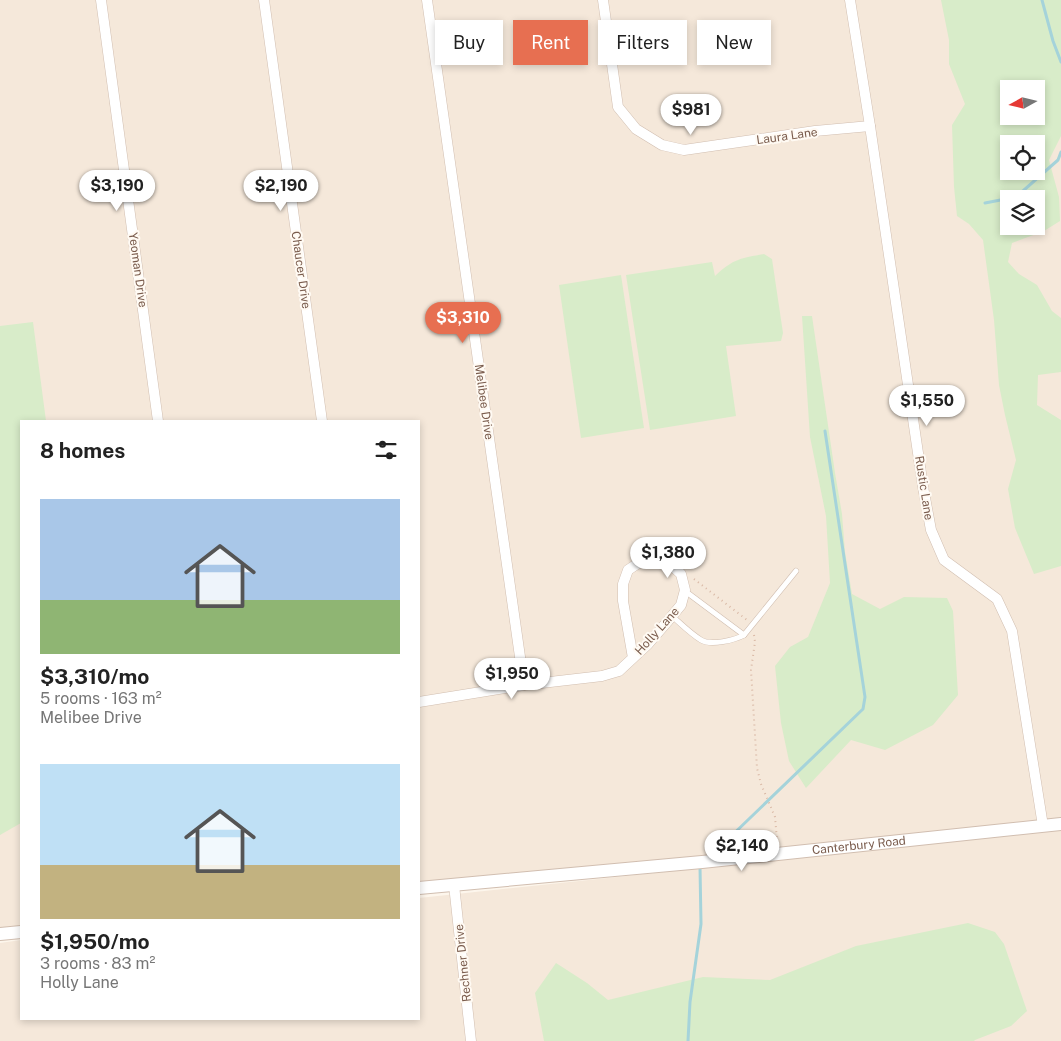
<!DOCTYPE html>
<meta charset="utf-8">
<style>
:root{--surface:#fff;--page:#f6f6f6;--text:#222;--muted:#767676;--accent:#e76f51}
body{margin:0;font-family:"Public Sans",sans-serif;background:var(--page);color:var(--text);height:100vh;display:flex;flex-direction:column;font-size:19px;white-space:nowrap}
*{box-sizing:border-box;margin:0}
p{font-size:16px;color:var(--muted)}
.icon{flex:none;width:28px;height:28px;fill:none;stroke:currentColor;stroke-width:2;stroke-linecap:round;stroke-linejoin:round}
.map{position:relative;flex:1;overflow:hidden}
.sheet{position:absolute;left:20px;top:420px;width:400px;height:600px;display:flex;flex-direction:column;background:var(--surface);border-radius:0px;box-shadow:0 2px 8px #0003}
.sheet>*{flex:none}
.hud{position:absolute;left:435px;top:20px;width:475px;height:45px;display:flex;gap:10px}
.needle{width:32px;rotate:262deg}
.tools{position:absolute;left:1000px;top:80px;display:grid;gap:10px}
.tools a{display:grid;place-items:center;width:45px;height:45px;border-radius:0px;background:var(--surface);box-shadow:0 2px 8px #0003;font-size:25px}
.price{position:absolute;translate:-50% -42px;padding:0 11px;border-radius:18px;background:#fff;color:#222;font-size:16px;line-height:32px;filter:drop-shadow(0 1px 2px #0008)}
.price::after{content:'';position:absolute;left:50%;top:30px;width:15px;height:11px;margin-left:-8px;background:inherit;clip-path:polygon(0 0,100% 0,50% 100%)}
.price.active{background:var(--accent);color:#fff}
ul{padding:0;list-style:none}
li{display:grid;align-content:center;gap:10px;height:265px;padding:0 20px}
li span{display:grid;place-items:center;height:155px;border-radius:0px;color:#555}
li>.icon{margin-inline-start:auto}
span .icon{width:90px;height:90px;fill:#fffc;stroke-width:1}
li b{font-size:21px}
h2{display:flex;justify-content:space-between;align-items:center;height:60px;padding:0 20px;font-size:21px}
.chip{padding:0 18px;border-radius:0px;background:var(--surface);box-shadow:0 2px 8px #0003;font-size:18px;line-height:45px}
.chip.active{background:var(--accent);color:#fff}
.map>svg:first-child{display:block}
.residential{fill:#f5e8da;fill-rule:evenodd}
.green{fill:#d8ecc9;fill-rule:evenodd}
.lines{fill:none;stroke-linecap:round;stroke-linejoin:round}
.stream{stroke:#a5d3da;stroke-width:3}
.service-casing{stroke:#d1beb0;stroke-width:6}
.minor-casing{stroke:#d1beb0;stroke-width:11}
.tertiary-casing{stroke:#d1beb0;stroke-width:14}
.path{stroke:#d9b8a5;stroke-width:2;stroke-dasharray:1 4;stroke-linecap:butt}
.service{stroke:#fff;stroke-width:5}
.minor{stroke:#fff;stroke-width:10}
.tertiary{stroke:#fff;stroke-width:12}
.labels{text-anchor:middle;stroke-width:4;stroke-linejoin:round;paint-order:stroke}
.street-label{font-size:12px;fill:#7a5c4d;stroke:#fffaf3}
</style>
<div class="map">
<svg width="1061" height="1041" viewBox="0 0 1061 1041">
<rect width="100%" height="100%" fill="#fdf6ec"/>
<g class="residential">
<path d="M 0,0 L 1061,0 L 1061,818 L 419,886 L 419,421 L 21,421 L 21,928 L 0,931 ZM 1009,89 L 1036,89 L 1036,116 L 1009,116 ZM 1009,144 L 1036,144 L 1036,171 L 1009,171 ZM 1009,199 L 1036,199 L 1036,226 L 1009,226 Z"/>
<path d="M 1061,830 L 1061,1041 L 0,1041 L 0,943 L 21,940 L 21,1019 L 419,1019 L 419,898 Z"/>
</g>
<g class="green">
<path d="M 941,0 L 1061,0 L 1061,136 L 1049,160 L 1059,197 L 1060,221 L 1044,231 L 1012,243 L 1008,262 L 1019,274 L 1037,285 L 1052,311 L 1061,318 L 1061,372 L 1038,375 L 1037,405 L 1061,420 L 1061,566 L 1034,574 L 1015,528 L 1008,489 L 1016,460 L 1005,415 L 999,385 L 994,320 L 983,240 L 969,224 L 957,216 L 954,187 L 952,125 L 965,104 L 949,64 L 949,40 ZM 1009,89 L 1036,89 L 1036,116 L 1009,116 ZM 1009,144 L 1036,144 L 1036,171 L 1009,171 ZM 1009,199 L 1036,199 L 1036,226 L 1009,226 Z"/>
<path d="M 764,254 L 772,259 L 783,333 L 781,341 L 726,346 L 736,416 L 650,430 L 626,275 L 712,262 L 715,276 C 733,259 741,258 764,254 Z"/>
<path d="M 621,275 L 644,428 L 581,438 L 559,285 Z"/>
<path d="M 802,316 L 812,316 L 835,473 L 842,514 L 845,552 L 852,594 L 880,609 L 904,597 L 947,598 L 953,611 L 958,695 L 933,725 L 885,750 L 851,740 L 806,788 L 789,761 L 781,723 L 775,666 L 790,647 L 808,637 L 830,583 L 826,516 L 810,437 Z"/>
<path d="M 33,322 L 46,421 L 21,421 L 21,823 L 0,835 L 0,326 Z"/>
<path d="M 968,923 L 995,932 L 1004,944 L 1027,1011 L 1011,1026 L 975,1040 L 974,1041 L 544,1041 L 535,993 L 556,963 L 587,983 L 608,1000 L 703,977 L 770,980 L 856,946 Z"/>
</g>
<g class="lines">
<g class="stream">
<path d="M 1042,0 L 1053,41 L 1061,62"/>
<path d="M 985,203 L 1016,197 L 1058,160 L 1061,152"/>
<path d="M 723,844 L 863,709 L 865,697 L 825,431"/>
<path d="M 688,1041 L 690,1002 L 701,924 L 700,867"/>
</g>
<g class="service-casing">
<g id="service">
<path d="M 685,591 L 744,635"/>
<path d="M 672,616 C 681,624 691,634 701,640 C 711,646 735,640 744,635 L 796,571"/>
</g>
</g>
<g class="minor-casing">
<g id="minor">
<path d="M 101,0 L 158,421"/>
<path d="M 264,0 L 322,421"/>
<path d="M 427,0 L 524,685"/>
<path d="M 603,0 L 618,107 L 636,129 L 662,145 L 684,150 L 815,131 L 870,126"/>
<path d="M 850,0 L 870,126 L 923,487 L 931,530 L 944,560 L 997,599 L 1012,631 L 1043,826"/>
<path d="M 419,702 L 524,685 L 602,676 L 619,671 L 648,644 L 667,622 L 681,605 L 685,590 L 681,574 L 669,563 L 640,562 L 628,570 L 623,584 L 623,601 L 633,658"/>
<path d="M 454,885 L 471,1041"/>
</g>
</g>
<g class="tertiary-casing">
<g id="tertiary">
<path id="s1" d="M 419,888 L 702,862 L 1061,824"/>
<path d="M 0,934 L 21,932"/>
</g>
</g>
<g class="path">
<path d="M 694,579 L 747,620"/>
<path d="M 754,635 L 755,642 L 751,670 L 757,768 L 761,784 L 775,817 L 777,840"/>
</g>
<use href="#service" class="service"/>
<use href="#minor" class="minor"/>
<use href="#tertiary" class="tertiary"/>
</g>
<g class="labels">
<g class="street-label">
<text transform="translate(787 136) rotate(-8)" y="4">Laura Lane</text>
<text transform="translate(138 270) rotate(82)" y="4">Yeoman Drive</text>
<text transform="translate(301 270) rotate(82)" y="4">Chaucer Drive</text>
<text transform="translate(484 402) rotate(82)" y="4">Melibee Drive</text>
<text transform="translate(924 488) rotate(81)" y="4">Rustic Lane</text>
<text transform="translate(657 631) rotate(-48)" y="4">Holly Lane</text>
<text dy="4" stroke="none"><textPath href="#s1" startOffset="442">Canterbury Road</textPath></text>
<text transform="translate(463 963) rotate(-96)" y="4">Rechner Drive</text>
</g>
</g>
</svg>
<div class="tools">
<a><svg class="needle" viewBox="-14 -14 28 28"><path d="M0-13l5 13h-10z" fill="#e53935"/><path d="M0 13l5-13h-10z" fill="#767676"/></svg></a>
<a><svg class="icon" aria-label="locate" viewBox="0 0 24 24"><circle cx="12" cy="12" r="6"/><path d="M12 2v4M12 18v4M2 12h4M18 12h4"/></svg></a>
<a><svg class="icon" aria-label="layers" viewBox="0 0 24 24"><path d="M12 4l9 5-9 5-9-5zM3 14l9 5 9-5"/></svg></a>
</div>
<b class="price" style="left:691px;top:136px">$981</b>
<b class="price" style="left:117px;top:212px">$3,190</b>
<b class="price" style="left:281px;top:212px">$2,190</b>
<b class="price active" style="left:463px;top:344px">$3,310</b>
<b class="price" style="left:927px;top:427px">$1,550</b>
<b class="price" style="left:668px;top:579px">$1,380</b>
<b class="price" style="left:512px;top:700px">$1,950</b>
<b class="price" style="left:742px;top:872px">$2,140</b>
<div class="hud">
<a class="chip">Buy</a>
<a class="chip active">Rent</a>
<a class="chip">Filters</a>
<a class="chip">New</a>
</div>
<section class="sheet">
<h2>8 homes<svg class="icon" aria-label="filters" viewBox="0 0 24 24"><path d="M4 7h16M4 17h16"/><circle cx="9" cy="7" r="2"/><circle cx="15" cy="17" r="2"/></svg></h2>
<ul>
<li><span style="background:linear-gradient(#a9c7e8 65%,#8fb573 0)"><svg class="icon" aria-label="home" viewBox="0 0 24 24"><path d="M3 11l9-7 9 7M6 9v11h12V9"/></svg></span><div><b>$3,310/mo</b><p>5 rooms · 163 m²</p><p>Melibee Drive</p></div></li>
<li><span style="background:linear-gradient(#bfe0f5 65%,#c2b280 0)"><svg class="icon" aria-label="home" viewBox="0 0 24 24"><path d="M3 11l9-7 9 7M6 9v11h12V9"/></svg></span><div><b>$1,950/mo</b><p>3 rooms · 83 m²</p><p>Holly Lane</p></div></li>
</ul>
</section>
</div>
